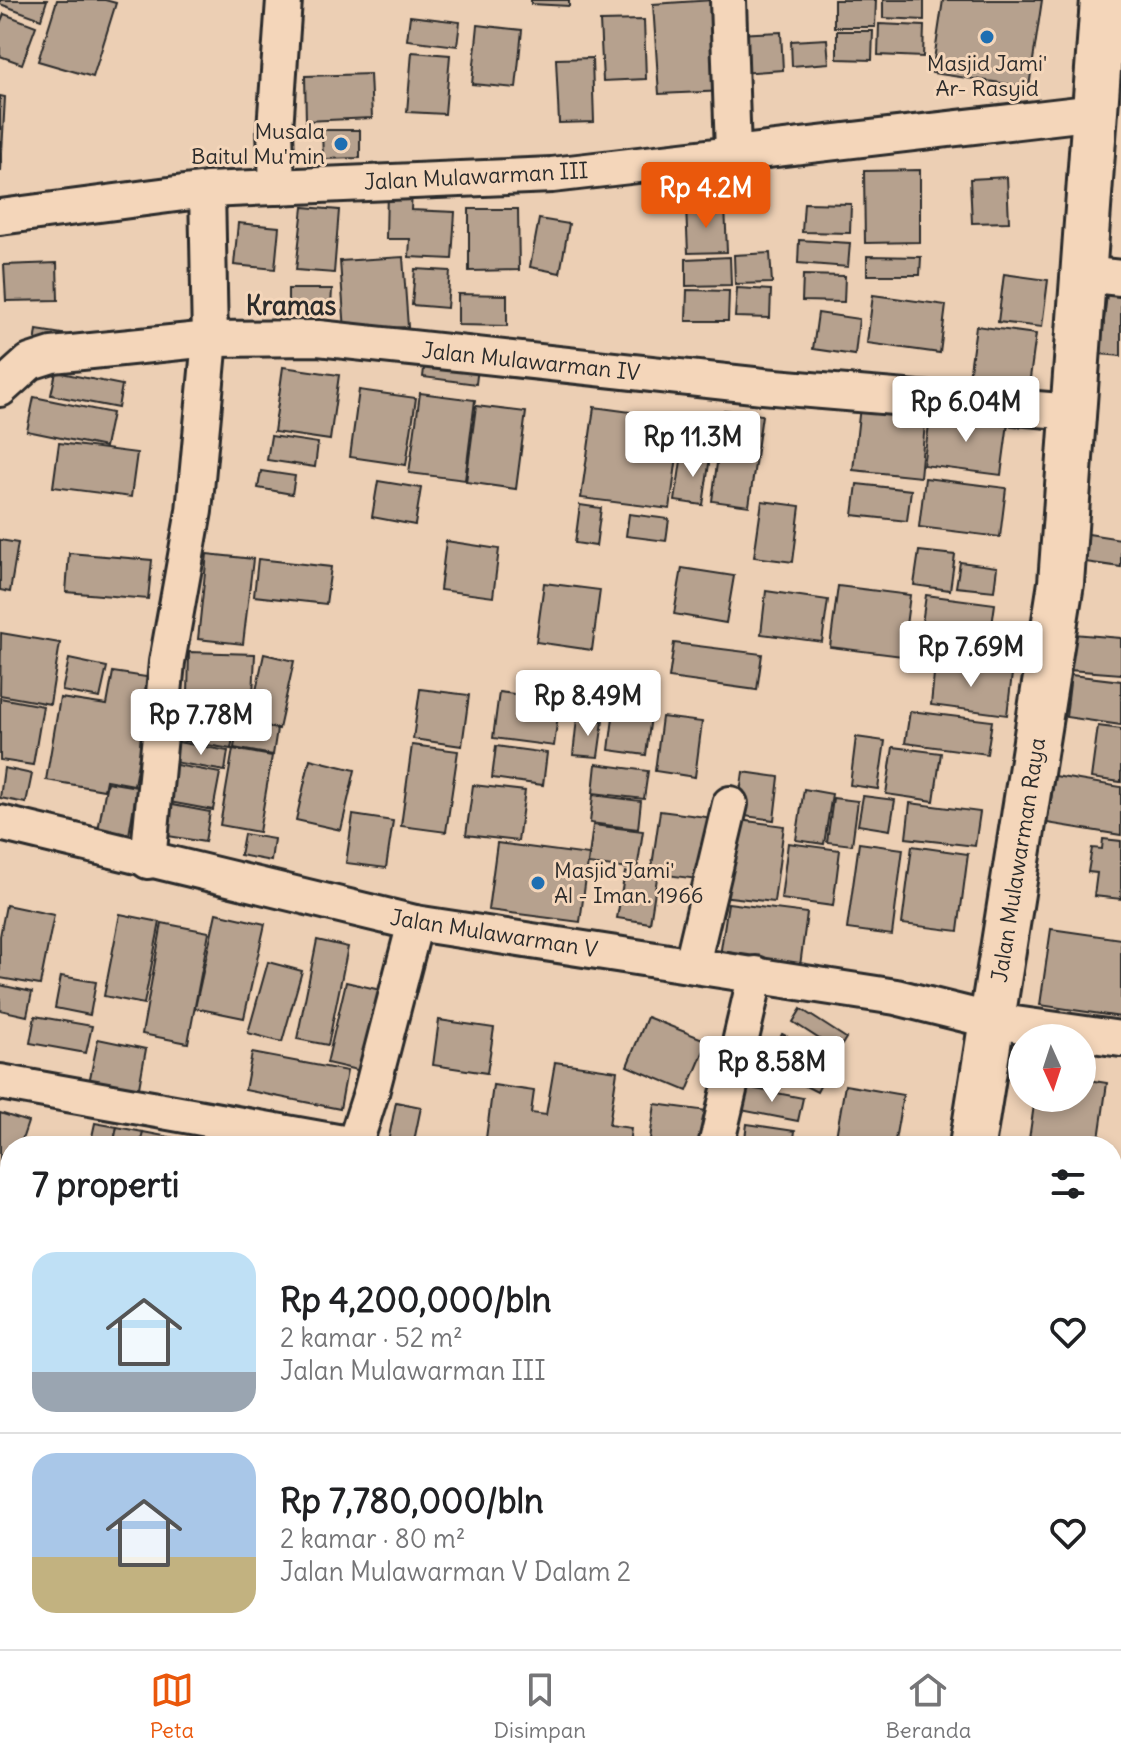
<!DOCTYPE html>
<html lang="id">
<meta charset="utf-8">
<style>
:root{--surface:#fff;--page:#f2f2f2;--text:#202124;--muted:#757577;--line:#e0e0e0;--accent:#ea580c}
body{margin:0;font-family:Delius,sans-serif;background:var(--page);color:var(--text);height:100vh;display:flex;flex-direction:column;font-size:30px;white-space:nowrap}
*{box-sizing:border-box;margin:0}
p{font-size:26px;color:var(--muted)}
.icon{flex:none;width:44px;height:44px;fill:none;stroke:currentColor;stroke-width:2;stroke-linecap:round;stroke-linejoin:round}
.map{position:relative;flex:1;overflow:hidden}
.details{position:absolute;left:0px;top:1136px;width:1122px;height:514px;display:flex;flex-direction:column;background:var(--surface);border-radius:32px 32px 0 0;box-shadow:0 4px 12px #0003}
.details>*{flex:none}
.needle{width:52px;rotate:177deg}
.fabs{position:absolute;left:1008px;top:1024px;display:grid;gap:16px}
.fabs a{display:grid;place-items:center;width:88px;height:88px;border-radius:50%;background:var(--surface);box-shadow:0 4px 12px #0003;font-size:40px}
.price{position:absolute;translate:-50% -68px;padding:0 18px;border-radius:8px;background:#fff;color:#222;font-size:26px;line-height:52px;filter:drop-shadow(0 2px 4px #0008)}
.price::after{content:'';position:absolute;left:50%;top:48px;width:24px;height:18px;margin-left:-12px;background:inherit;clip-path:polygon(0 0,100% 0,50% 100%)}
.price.on{background:var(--accent);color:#fff}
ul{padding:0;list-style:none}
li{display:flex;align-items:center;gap:24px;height:200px;padding:0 32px}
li+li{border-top:2px solid var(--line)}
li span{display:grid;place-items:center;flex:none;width:224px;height:160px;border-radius:24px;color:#555}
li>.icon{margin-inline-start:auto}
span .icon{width:96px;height:96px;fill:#fffc;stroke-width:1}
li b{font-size:34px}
h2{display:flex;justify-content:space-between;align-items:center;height:96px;padding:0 32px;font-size:34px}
.dock{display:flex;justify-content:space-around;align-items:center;height:112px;border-top:2px solid var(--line);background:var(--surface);font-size:22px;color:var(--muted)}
.dock a{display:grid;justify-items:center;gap:4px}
.dock .on{color:var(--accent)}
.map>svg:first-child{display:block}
.building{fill:#b6a18e;stroke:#2b2b2b;stroke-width:2}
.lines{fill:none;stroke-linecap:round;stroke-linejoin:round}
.minor-casing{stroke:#2b2b2b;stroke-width:40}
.major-casing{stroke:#2b2b2b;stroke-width:50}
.minor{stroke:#f4d6ba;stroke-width:34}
.major{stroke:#f4d6ba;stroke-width:44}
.poi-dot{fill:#1f6fb2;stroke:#f4d6ba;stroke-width:3}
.labels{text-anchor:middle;stroke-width:6;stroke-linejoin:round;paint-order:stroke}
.poi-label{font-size:22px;fill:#2b2b2b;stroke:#f4d6ba}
.street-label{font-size:22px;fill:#2b2b2b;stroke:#f4d6ba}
.quarter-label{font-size:26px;font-weight:bold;fill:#2b2b2b;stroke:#f4d6ba}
</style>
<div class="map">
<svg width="1121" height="1649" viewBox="0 0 1121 1649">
<rect width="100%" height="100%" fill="#eccfb4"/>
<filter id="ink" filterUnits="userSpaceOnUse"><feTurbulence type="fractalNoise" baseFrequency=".0125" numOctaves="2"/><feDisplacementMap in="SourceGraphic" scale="16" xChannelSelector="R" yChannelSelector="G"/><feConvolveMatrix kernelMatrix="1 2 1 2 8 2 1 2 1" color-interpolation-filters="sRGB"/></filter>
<g filter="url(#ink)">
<g class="building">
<path d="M 0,0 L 47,0 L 41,19 L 0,4 Z"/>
<path d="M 57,0 L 105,0 L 116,3 L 93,77 L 38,61 Z"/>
<path d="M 531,0 L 569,0 L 569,6 L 531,4 Z"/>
<path d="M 713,0 L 726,91 L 659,94 L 653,4 Z"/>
<path d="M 834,0 L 876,0 L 875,27 L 834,27 Z"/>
<path d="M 883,0 L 924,0 L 924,20 L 883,18 Z"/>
<path d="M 943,0 L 1042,0 L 1029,87 L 932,73 Z"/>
<path d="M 4,14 L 36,26 L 22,64 L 0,56 L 0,23 Z"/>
<path d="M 410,16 L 460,22 L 457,46 L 407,40 Z"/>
<path d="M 644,20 L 646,79 L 603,81 L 600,21 Z"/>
<path d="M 879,24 L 924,26 L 923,57 L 878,55 Z"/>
<path d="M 478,25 L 522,30 L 516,88 L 472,84 Z"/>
<path d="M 837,31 L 873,31 L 872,60 L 837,59 Z"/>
<path d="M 781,32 L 783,70 L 739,73 L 736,34 Z"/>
<path d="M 827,39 L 829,63 L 792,66 L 791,41 Z"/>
<path d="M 412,52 L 450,55 L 445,114 L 407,112 Z"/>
<path d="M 592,58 L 594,122 L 559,123 L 556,59 Z"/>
<path d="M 370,74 L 372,118 L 306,121 L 305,76 Z"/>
<path d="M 0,96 L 5,97 L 1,171 L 0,171 Z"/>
<path d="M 322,130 L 360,130 L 360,158 L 323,159 Z"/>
<path d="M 920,170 L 920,242 L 865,243 L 864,171 Z"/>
<path d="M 1007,177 L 1009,222 L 972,223 L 970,179 Z"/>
<path d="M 387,188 L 412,188 L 411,210 L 455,212 L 452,259 L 409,257 L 410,239 L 386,239 Z"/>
<path d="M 804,203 L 851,204 L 850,233 L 802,232 Z"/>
<path d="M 725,206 L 727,252 L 688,253 L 686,207 Z"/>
<path d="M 303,207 L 339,210 L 334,273 L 296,270 Z"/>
<path d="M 469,209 L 518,209 L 519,270 L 469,271 Z"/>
<path d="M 539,219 L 569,224 L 560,273 L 530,267 Z"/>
<path d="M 238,223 L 279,227 L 275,269 L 234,265 Z"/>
<path d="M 799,240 L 850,243 L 848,267 L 798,263 Z"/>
<path d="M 770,253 L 772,283 L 735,284 L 734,255 Z"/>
<path d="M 867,256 L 921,257 L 920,275 L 867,275 Z"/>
<path d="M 403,257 L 408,327 L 345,331 L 340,261 Z"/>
<path d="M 730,257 L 731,285 L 686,286 L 686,259 Z"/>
<path d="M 57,263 L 58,300 L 6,301 L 4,265 Z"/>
<path d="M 415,269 L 450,271 L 447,308 L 412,305 Z"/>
<path d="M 1004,274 L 1048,280 L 1042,327 L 998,322 Z"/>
<path d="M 803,275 L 845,276 L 844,302 L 802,301 Z"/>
<path d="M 1108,286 L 1121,287 L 1121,356 L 1100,354 Z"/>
<path d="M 737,288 L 771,290 L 770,318 L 735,317 Z"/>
<path d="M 288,289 L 332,289 L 331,307 L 288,307 Z"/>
<path d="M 687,290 L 729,291 L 728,321 L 686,321 Z"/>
<path d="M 458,294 L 507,295 L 507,326 L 458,325 Z"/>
<path d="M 873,295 L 946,305 L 940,353 L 867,343 Z"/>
<path d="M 818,313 L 859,319 L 855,355 L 813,349 Z"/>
<path d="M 976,326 L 1036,334 L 1028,393 L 968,385 Z"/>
<path d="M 37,330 L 69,335 L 67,349 L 35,344 Z"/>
<path d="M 425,360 L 478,367 L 476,384 L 423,377 Z"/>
<path d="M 283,367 L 339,375 L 330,440 L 274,432 Z"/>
<path d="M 56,372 L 122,385 L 118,408 L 51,395 Z"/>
<path d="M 359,390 L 416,398 L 406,465 L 350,457 Z"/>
<path d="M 420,393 L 475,400 L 465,480 L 409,473 Z"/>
<path d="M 34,397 L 112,413 L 105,447 L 27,431 Z"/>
<path d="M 476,406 L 526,412 L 516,489 L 466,482 Z"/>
<path d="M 860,406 L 926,413 L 920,477 L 853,470 Z"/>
<path d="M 594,407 L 682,419 L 670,509 L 581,498 Z"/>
<path d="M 724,410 L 762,415 L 749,506 L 712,501 Z"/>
<path d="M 931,412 L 1008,423 L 1001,475 L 923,465 Z"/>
<path d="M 271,436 L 318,443 L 315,467 L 267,460 Z"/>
<path d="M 59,443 L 137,453 L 131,497 L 53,487 Z"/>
<path d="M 682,454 L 710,457 L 703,505 L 675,501 Z"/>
<path d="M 261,471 L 295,476 L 292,494 L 258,488 Z"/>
<path d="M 925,478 L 1006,488 L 1000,537 L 919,527 Z"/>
<path d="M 378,481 L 421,488 L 415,525 L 372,517 Z"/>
<path d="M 857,484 L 911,490 L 907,521 L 853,515 Z"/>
<path d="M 762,501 L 800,506 L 793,562 L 754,557 Z"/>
<path d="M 580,505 L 601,508 L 596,546 L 575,543 Z"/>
<path d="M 629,514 L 669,519 L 666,541 L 626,536 Z"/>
<path d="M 1082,533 L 1121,539 L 1121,567 L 1078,561 Z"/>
<path d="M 0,540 L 18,543 L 10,592 L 0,590 Z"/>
<path d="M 446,541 L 499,549 L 493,597 L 440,590 Z"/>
<path d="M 919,551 L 955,555 L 950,590 L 914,585 Z"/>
<path d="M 69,553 L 152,560 L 148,599 L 66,592 Z"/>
<path d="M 207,554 L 253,559 L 243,644 L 198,639 Z"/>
<path d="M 258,559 L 331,567 L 326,604 L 254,596 Z"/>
<path d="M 960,562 L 997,567 L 994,591 L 956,587 Z"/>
<path d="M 682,568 L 734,576 L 726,623 L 674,614 Z"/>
<path d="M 544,583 L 600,590 L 592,650 L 536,642 Z"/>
<path d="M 838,586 L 910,595 L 902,656 L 830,647 Z"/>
<path d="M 766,591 L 828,600 L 822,642 L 761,634 Z"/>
<path d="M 926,595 L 995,604 L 988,654 L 919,645 Z"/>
<path d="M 1,633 L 60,643 L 50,704 L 0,695 Z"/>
<path d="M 1073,634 L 1121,638 L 1121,674 L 1069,670 Z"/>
<path d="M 674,643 L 762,654 L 757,690 L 669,678 Z"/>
<path d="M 189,652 L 255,654 L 253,696 L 188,694 Z"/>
<path d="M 264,654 L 294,661 L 279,729 L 249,723 Z"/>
<path d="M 69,659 L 107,667 L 100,698 L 62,691 Z"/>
<path d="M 935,664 L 1012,674 L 1007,715 L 931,705 Z"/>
<path d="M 113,672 L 153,678 L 134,785 L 106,780 L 104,790 L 46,780 L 60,698 L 107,705 Z"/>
<path d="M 1071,675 L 1121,681 L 1121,725 L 1066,717 Z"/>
<path d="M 420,689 L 469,695 L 462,746 L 413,739 Z"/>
<path d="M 499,692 L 560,700 L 554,746 L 493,738 Z"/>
<path d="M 0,698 L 43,706 L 33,765 L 0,760 Z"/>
<path d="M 186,701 L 238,710 L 231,749 L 179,740 Z"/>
<path d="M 614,710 L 651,716 L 646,755 L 609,750 Z"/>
<path d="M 910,711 L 992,721 L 987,754 L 905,743 Z"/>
<path d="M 662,717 L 702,722 L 695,777 L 655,771 Z"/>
<path d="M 577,718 L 603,721 L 598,757 L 573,755 Z"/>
<path d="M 238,722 L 277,729 L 273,755 L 234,748 Z"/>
<path d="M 1098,726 L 1121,729 L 1121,782 L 1091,778 Z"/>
<path d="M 856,737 L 885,741 L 878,789 L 850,785 Z"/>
<path d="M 178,742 L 228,751 L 225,771 L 174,762 Z"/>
<path d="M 412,745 L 458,751 L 446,832 L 401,826 Z"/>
<path d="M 496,746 L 547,753 L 543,785 L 492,778 Z"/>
<path d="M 893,747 L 941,753 L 934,801 L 886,794 Z"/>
<path d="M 233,749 L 272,756 L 259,832 L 220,825 Z"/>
<path d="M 310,759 L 355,770 L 341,830 L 296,820 Z"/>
<path d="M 171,764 L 220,773 L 213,810 L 164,801 Z"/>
<path d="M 596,764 L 648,771 L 644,799 L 593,793 Z"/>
<path d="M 4,768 L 32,774 L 26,803 L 0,798 Z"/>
<path d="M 743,772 L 779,777 L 774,820 L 737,815 Z"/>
<path d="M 1055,776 L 1121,787 L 1121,835 L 1047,823 Z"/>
<path d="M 107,782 L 137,787 L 129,835 L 98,830 Z"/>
<path d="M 473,785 L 525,791 L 518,841 L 466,835 Z"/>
<path d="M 804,789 L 832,794 L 824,844 L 796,840 Z"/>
<path d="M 593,795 L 641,801 L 638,829 L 590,823 Z"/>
<path d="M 863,796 L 895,800 L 890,830 L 858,825 Z"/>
<path d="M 833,798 L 858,801 L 852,845 L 827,842 Z"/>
<path d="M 162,803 L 210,812 L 205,842 L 156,834 Z"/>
<path d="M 910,803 L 980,812 L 975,846 L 906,838 Z"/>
<path d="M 660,811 L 714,818 L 705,880 L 651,873 Z"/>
<path d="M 353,815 L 393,821 L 386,868 L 346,863 Z"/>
<path d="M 732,819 L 784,826 L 774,902 L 721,896 Z"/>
<path d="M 593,825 L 643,831 L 637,870 L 588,864 Z"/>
<path d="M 244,834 L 274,839 L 271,861 L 240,855 Z"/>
<path d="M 1103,839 L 1121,841 L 1121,899 L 1094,896 L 1097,873 L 1088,872 L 1092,848 L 1102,849 Z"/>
<path d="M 497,843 L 589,855 L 580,922 L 488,910 Z"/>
<path d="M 788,843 L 840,850 L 833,906 L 781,899 Z"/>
<path d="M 859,843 L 903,849 L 892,935 L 847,929 Z"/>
<path d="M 912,846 L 968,854 L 958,931 L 902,924 Z"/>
<path d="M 625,872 L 657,878 L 650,923 L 617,918 Z"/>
<path d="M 728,903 L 807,913 L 800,966 L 720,956 Z"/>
<path d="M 6,905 L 54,915 L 40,985 L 0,978 L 0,936 Z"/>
<path d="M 216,913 L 265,924 L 244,1018 L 195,1008 Z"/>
<path d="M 120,914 L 160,922 L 144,1004 L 104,996 Z"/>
<path d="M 162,923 L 209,932 L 188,1043 L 142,1034 Z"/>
<path d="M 1051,929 L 1121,939 L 1121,1017 L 1040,1005 Z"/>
<path d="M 317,940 L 348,947 L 328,1045 L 297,1039 Z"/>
<path d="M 268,962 L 302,971 L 282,1042 L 248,1033 Z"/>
<path d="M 61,976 L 96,982 L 90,1015 L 55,1008 Z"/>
<path d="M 346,982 L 389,992 L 370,1073 L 327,1063 Z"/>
<path d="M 0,985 L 32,992 L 27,1016 L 0,1010 Z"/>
<path d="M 801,1009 L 846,1038 L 838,1051 L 793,1022 Z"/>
<path d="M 35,1016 L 92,1026 L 86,1053 L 30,1043 Z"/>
<path d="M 647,1017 L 708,1041 L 687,1091 L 627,1066 Z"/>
<path d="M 439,1020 L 494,1028 L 487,1073 L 433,1065 Z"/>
<path d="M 782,1034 L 834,1060 L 817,1092 L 766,1066 Z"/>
<path d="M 98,1039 L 146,1049 L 138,1093 L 89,1083 Z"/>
<path d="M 252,1053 L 347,1071 L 340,1109 L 245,1090 Z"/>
<path d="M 555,1062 L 617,1071 L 609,1125 L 631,1128 L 629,1146 L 485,1146 L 493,1085 L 534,1091 L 531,1113 L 546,1115 Z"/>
<path d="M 1082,1079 L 1107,1083 L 1098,1146 L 1028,1146 L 1035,1098 L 1082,1098 Z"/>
<path d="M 845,1085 L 903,1095 L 894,1146 L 836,1137 Z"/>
<path d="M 745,1087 L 803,1098 L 798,1121 L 741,1110 Z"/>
<path d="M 396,1102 L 421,1107 L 413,1146 L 388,1142 Z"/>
<path d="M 655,1104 L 708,1111 L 703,1146 L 649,1146 Z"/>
<path d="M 0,1113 L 28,1122 L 20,1146 L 10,1146 L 7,1185 L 0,1183 Z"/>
<path d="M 95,1123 L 117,1127 L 113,1146 L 90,1146 Z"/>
<path d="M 747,1124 L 795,1131 L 793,1146 L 744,1146 Z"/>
<path d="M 117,1127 L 143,1132 L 140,1146 L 113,1146 Z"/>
<path d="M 143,1132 L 185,1140 L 184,1146 L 140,1146 Z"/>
<path d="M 9,1341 L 10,1341 L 10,1379 L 0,1376 Z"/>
<path d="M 1119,1362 L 1121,1362 L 1121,1416 L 1112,1414 Z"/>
<path d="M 0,1486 L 9,1488 L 1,1527 L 0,1526 Z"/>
<path d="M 1112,1592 L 1121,1595 L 1121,1646 L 1101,1640 L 1112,1640 Z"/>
<path d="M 485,1640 L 542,1640 L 540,1649 L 483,1649 Z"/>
<path d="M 557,1640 L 600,1640 L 599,1649 L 556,1649 Z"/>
<path d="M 845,1640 L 907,1640 L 905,1649 L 843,1649 Z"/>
<path d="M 926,1640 L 972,1640 L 970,1649 L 928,1649 L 924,1648 Z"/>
<path d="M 1029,1640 L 1063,1640 L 1060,1649 L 1026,1649 Z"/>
</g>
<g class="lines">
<g class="minor-casing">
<g id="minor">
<path d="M 728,0 L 733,153"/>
<path d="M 277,187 L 275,129 L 284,0"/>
<path d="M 0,217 L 207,190 L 552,175 L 1096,112"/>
<path d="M 1083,274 L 1121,278"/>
<path d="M 0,389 L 30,362 L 52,355 L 210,339 L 318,338 L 763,386 L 1073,412"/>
<path d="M 0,823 L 415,923 L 896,997 L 993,1021 L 1121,1039"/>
<path d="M 148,861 L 167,662 L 194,511 L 210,339 L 207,190"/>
<path d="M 692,964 L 730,804"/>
<path d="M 0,1082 L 354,1145"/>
<path d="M 354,1146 L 371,1093 L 415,923"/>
<path d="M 716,1146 L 756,974"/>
<path d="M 0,1395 L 10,1397"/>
<path d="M 1112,1487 L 1121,1485"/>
<path d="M 0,1626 L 10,1627"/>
<path d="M 84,1640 L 131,1649"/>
<path d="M 308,1649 L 311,1640"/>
<path d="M 997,1649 L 1000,1640"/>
</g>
</g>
<g class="major-casing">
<g id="major">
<path d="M 972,1146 L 1061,583 L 1103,0"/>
<path d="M 744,1649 L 753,1640"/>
</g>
</g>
<use href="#minor" class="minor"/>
<use href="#major" class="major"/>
</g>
</g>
<g class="poi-dot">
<circle cx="987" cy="37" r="8"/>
<circle cx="341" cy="144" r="8"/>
<circle cx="538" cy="883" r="8"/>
</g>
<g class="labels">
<g class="poi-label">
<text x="987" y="71">Masjid Jami'<tspan x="987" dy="25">Ar- Rasyid</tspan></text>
<text x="325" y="139" text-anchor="end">Musala<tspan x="325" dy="25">Baitul Mu'min</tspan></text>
<text x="554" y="878" text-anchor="start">Masjid Jami'<tspan x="554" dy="25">Al - Iman. 1966</tspan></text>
</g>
<g class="street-label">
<text transform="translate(476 176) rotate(-3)" y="8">Jalan Mulawarman III</text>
<text transform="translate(531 361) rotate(6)" y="8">Jalan Mulawarman IV</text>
<text transform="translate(1018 860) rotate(-81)" y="8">Jalan Mulawarman Raya</text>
<text transform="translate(494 933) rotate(9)" y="8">Jalan Mulawarman V</text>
</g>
<g class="quarter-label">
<text x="291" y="315">Kramas</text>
</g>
</g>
</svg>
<div class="fabs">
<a><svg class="needle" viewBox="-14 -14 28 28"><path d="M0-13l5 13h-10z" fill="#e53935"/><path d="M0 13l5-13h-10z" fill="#757577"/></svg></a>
</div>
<b class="price on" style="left:706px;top:230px">Rp 4.2M</b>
<b class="price" style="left:966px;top:444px">Rp 6.04M</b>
<b class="price" style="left:693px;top:479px">Rp 11.3M</b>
<b class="price" style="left:971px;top:689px">Rp 7.69M</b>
<b class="price" style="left:588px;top:738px">Rp 8.49M</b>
<b class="price" style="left:201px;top:757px">Rp 7.78M</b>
<b class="price" style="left:772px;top:1104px">Rp 8.58M</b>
<section class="details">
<h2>7 properti<svg class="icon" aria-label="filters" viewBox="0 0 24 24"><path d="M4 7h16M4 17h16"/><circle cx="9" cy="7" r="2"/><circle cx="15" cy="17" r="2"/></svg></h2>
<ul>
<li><span style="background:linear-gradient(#bfe0f5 75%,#9aa5b1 0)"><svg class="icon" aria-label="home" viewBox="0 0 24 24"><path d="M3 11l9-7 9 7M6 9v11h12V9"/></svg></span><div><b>Rp 4,200,000/bln</b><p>2 kamar · 52 m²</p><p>Jalan Mulawarman III</p></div><svg class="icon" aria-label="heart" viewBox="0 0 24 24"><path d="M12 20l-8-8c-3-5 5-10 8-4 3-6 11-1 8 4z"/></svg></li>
<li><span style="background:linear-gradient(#a9c7e8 65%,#c2b280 0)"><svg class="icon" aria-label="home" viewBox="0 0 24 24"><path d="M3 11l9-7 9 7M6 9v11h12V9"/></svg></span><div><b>Rp 7,780,000/bln</b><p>2 kamar · 80 m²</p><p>Jalan Mulawarman V Dalam 2</p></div><svg class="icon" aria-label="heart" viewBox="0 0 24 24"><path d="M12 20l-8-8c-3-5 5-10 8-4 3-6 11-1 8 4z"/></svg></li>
</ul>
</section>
</div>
<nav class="dock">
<a class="on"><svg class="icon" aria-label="map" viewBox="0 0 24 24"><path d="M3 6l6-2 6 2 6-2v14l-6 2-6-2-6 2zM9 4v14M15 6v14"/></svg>Peta</a>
<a><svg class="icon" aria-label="saved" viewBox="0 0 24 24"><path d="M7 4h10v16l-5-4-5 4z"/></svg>Disimpan</a>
<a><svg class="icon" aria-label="home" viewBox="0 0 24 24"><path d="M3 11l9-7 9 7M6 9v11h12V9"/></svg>Beranda</a>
</nav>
